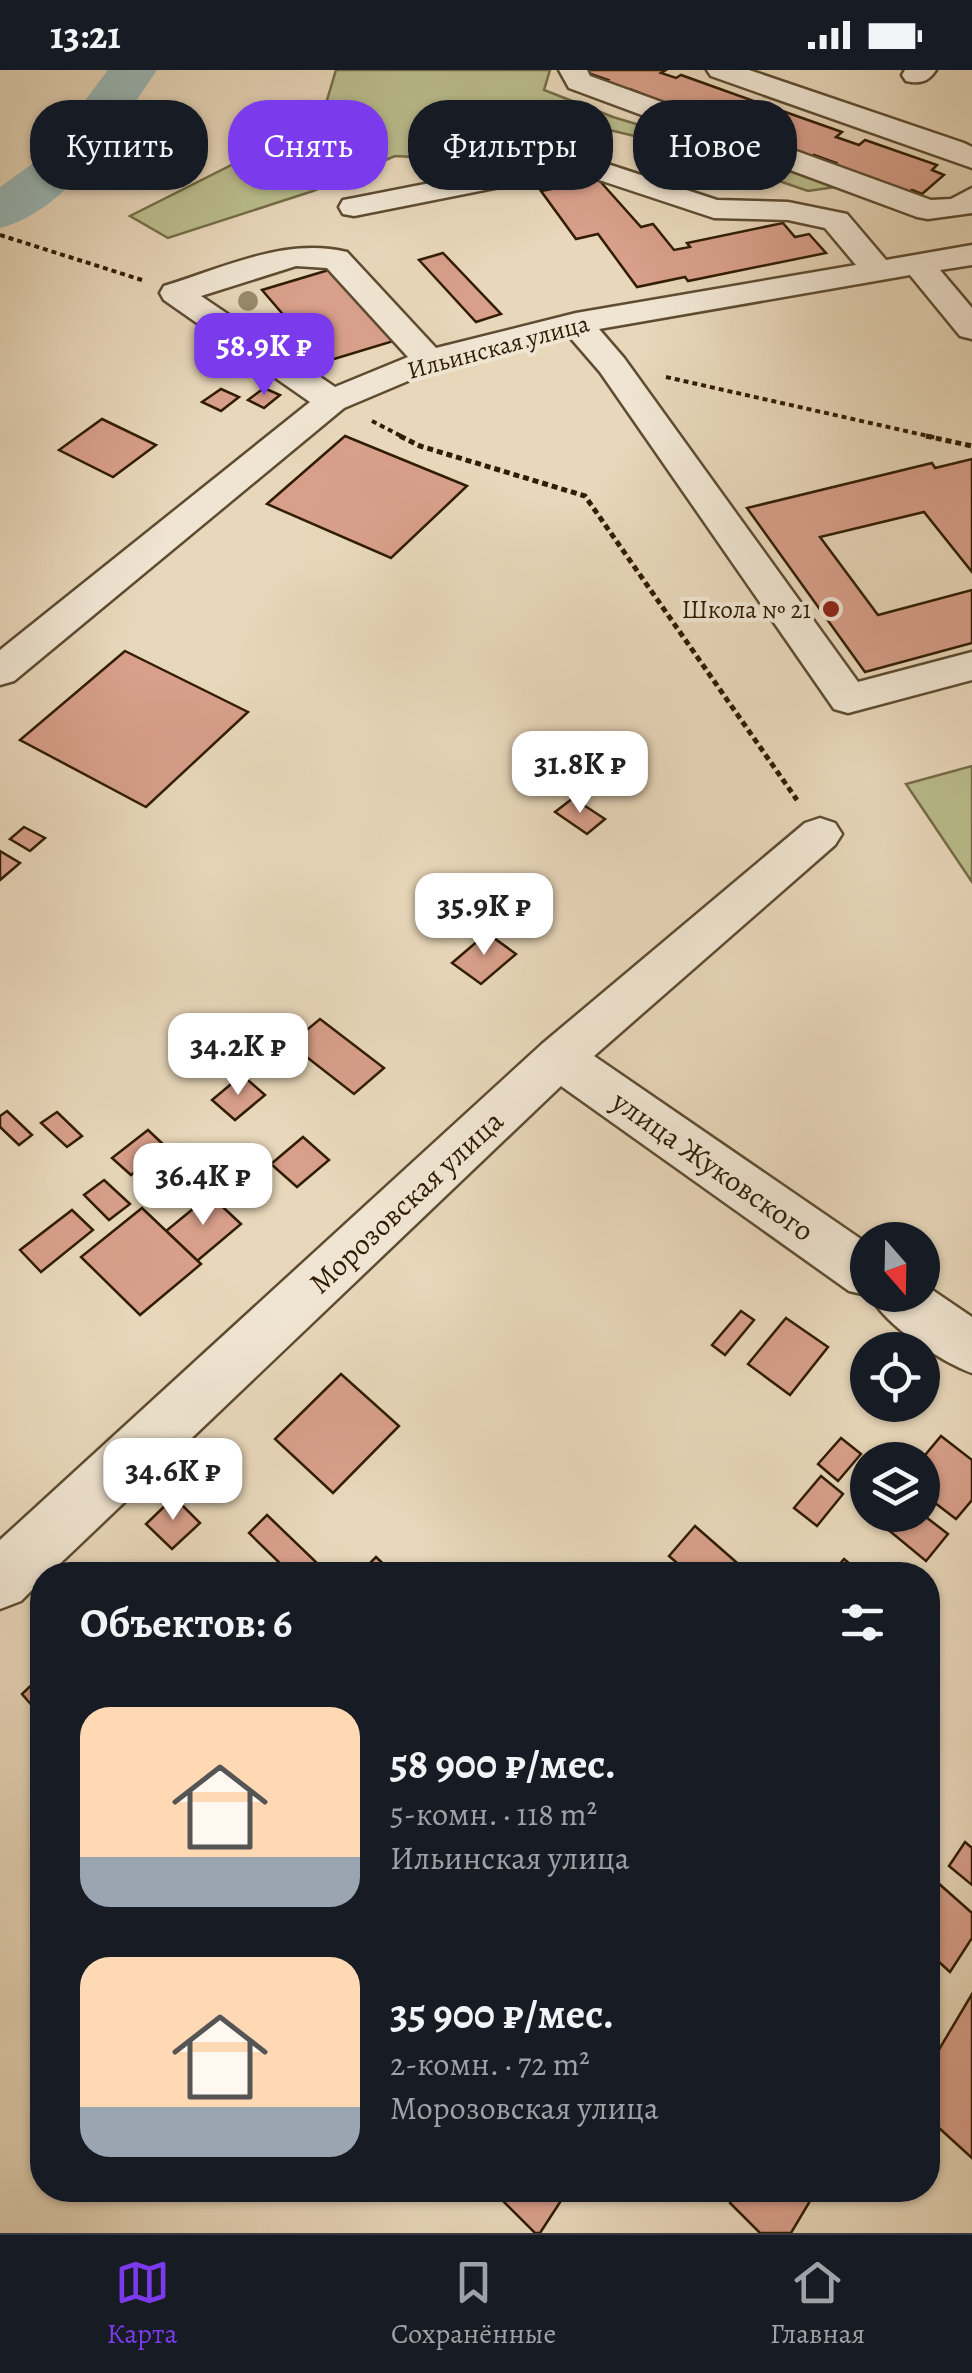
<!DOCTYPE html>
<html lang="ru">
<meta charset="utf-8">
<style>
:root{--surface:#171b24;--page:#20242c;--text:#f1f3f6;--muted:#9ea1a6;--line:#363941;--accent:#7c3aed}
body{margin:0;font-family:Alegreya,serif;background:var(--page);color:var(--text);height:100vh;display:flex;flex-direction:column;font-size:38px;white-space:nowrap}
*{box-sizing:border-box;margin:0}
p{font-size:32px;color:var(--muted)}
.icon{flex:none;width:55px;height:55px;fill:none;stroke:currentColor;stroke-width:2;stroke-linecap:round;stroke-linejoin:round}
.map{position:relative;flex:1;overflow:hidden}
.drawer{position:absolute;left:30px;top:1492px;width:910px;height:640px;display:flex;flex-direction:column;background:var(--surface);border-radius:40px;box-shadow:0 2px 8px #0004}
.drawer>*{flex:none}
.top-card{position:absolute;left:30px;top:30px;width:912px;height:90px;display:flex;gap:20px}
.needle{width:65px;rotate:160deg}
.tools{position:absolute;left:850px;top:1152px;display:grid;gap:20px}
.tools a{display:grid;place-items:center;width:90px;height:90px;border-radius:50%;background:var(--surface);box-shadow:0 2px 8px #0004;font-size:50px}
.price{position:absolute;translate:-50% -85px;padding:0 22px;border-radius:20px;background:#fff;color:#222;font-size:32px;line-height:65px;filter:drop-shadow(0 2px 5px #0008)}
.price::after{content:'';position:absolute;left:50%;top:60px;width:30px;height:22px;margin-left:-15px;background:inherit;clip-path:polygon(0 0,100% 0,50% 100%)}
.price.active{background:var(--accent);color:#fff}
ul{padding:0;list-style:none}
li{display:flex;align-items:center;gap:30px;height:250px;padding:0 50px}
li span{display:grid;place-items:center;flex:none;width:280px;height:200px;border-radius:30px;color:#555}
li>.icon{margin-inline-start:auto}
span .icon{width:120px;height:120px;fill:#fffc;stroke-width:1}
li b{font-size:42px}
h2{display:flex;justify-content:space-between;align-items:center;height:120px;padding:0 50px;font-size:42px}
.chip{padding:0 35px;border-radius:40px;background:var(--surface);box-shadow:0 2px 8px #0004;font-size:35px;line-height:90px}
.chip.active{background:var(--accent);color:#fff}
.status{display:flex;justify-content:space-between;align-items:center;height:70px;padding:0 50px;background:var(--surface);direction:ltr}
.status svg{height:28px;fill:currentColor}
.tab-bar{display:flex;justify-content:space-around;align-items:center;height:140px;border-top:2px solid var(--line);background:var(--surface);font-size:28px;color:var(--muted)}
.tab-bar a{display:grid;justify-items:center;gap:5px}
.tab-bar .active{color:var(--accent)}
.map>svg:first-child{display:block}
.green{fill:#babd8d;stroke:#756d48;stroke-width:2.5}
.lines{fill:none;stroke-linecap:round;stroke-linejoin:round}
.river{fill:#99b8b7;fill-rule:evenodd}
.building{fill:#d89f8a;stroke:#301d03;stroke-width:2.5}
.minor-casing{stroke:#5e4c31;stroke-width:5}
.path-far1{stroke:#301d03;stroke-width:4;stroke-dasharray:5 4;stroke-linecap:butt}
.path{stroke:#301d03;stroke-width:5;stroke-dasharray:6 4;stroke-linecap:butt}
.minor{fill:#f0e5d2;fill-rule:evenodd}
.tree{fill:#998b6c}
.poi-dot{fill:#8f2418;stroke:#f0e5d2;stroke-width:4}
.labels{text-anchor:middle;stroke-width:8;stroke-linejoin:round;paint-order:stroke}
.far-street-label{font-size:25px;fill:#301d03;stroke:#f0e5d2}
.far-poi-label{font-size:25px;fill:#301d03;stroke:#f0e5d2;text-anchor:end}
.street-label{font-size:30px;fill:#301d03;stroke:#f0e5d2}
</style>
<div class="status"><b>13:21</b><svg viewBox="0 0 49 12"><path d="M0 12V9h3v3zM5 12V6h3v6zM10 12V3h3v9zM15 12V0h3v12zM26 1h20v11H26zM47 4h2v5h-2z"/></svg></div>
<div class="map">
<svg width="972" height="2163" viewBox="0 0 972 2163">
<rect width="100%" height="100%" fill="#e8d7ba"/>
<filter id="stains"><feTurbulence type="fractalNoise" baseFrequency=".002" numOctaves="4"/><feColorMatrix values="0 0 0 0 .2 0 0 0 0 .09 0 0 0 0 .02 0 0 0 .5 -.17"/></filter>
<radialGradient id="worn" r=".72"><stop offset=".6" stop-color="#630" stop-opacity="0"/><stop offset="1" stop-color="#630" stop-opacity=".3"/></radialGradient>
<g class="green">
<path d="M 336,0 L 550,0 L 544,20 L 613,47 L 842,116 L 808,121 L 680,77 L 535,42 L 473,90 L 395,86 L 313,121 L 168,168 L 130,146 L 321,50 Z"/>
<path d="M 972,696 L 972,812 L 906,714 Z"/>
</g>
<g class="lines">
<path class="river" d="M 108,0 L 157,0 C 119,55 69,141 0,158 L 0,117 L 43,86 Z"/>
</g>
<g class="building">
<path d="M 588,0 L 666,0 L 661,3 L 676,8 L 681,5 L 751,30 L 746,33 L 766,41 L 771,37 L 842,62 L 836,67 L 859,75 L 865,70 L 937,95 L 932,100 L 944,105 L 922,124 L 912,120 L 908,123 L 832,96 L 836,93 L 814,85 L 810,88 L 739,62 L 743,59 L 719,51 L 716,53 L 630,19 L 626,21 L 604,13 L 608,10 L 585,2 Z"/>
<path d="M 599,110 L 641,157 L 653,154 L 674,180 L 690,177 L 687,173 L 783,153 L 795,167 L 809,164 L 826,183 L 688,211 L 685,207 L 637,217 L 598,164 L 576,169 L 541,121 Z"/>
<path d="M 443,183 L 501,244 L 476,252 L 419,190 Z"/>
<path d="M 332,199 L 397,270 L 324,292 L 262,220 Z"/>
<path d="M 264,318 L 280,325 L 264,338 L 248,330 Z"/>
<path d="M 221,319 L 239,327 L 221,341 L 202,332 Z"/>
<path d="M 102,349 L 156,375 L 113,407 L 59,380 Z"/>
<path d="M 345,366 L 467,416 L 391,488 L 267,434 Z"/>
<path d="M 972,389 L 972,502 L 924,442 L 820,467 L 878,545 L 972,520 L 972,573 L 865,602 L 747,438 L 932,393 L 935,398 Z"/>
<path d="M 125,581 L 248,642 L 146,737 L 20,670 Z"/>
<path d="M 553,670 L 576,686 L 549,707 L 525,691 Z"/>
<path d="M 573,728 L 605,749 L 587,764 L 555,742 Z"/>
<path d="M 24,757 L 45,768 L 30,781 L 10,769 Z"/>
<path d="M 0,781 L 20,793 L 0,810 Z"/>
<path d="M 487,863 L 516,884 L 481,914 L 452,893 Z"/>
<path d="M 320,949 L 384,998 L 354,1024 L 290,974 Z"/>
<path d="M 242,1005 L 265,1025 L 235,1050 L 212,1030 Z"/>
<path d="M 7,1041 L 32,1065 L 19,1075 L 0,1057 L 0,1046 Z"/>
<path d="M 57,1042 L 82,1066 L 67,1077 L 41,1053 Z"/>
<path d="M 148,1060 L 166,1077 L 131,1105 L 112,1088 Z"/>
<path d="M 303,1067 L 329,1090 L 297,1117 L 271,1094 Z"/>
<path d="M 104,1110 L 130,1134 L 109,1150 L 84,1125 Z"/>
<path d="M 210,1125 L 241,1154 L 197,1191 L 166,1161 Z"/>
<path d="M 142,1138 L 201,1194 L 140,1245 L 81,1187 Z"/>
<path d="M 72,1140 L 93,1160 L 41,1202 L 20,1180 Z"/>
<path d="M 741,1241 L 754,1250 L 725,1285 L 712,1275 Z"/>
<path d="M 786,1248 L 828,1277 L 790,1325 L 748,1294 Z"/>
<path d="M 341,1304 L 399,1356 L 333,1423 L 275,1369 Z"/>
<path d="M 941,1366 L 972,1390 L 972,1430 L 956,1449 L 922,1423 L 921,1390 Z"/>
<path d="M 841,1368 L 861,1384 L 838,1411 L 818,1394 Z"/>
<path d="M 821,1406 L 843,1424 L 817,1456 L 794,1438 Z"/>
<path d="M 174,1427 L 200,1453 L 172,1479 L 146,1454 Z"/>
<path d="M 922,1444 L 948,1464 L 926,1491 L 880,1453 L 886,1445 Z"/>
<path d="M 267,1445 L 319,1495 L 308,1505 L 292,1505 L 249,1463 Z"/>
<path d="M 695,1456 L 744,1499 L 739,1505 L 691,1505 L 669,1486 Z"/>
<path d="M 376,1487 L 395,1505 L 358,1505 Z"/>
<path d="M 844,1489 L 863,1505 L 834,1505 L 832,1503 Z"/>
<path d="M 42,1605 L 42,1647 L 22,1624 Z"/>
<path d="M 965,1772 L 972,1778 L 972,1815 L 949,1796 Z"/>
<path d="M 928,1804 L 972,1843 L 972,1868 L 950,1902 L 928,1882 Z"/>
<path d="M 972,1924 L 972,2088 L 928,2048 L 928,1998 Z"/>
<path d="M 492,2120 L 568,2120 L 540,2163 L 535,2163 Z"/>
<path d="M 738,2120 L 815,2120 L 816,2121 L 791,2163 L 760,2163 L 730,2133 Z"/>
</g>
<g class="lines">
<g class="minor-casing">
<g id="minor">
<path d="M 559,0 L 587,0 L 590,6 L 931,130 L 951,129 L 972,118 L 972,143 L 928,149 L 917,147 L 569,18 Z"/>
<path d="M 707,0 L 749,0 L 964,73 L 972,77 L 972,98 L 711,6 Z"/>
<path d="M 905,0 L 936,0 C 928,12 920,14 906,11 L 902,5 Z"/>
<path d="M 577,84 L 717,130 L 788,132 L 847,144 L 886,190 L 972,175 L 972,195 L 940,200 L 972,238 L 972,269 L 960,266 L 910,205 L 599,259 L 624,288 L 858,612 L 972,582 L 972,610 L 848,643 L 834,639 L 600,302 L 568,265 L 441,297 L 344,338 L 14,611 L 0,615 L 0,580 L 310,332 L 164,230 L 160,223 L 164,216 C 223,198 285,167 347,182 L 436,278 L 576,243 L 856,195 L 825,158 L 788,150 L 714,148 L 575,102 L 354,146 L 343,144 L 339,137 L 343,130 L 354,128 ZM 296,196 L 327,198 L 408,287 L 335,317 L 201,226 Z"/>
<path d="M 820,748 L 835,753 L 842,764 L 835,775 L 594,986 L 868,1174 L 868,1225 L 922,1225 L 922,1213 L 972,1247 L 972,1303 C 942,1292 884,1255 871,1226 L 849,1221 L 561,1016 L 48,1505 L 42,1505 L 42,1510 L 21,1531 L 0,1539 L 0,1470 L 542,974 L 805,753 Z"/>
</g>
</g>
<g class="path-far1">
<path d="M 0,165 L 142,210"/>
<path d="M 666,307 L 937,368"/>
<path d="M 372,351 L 405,368"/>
</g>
<g class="path">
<path d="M 400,366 L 420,376 L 585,426 L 797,730"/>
<path d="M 926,366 L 972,376"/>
</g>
<use href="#minor" class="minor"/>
</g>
<circle class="tree" cx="248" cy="231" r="10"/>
<circle class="poi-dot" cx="831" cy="539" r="10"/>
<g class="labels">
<g class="far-street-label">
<text transform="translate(498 276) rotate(-15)" y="9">Ильинская улица</text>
</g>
<g class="far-poi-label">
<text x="811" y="548">Школа № 21</text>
</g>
<g class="street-label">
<text transform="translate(713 1096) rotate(35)" y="10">улица Жуковского</text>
<text transform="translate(406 1132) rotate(-43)" y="10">Морозовская улица</text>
</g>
</g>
<rect width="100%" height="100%" filter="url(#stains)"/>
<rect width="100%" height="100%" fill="url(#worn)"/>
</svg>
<div class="tools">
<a><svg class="needle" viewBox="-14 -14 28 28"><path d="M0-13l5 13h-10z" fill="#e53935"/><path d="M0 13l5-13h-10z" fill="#9ea1a6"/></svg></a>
<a><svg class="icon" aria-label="locate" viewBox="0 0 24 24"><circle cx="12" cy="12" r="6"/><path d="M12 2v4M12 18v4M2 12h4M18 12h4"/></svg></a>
<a><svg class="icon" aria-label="layers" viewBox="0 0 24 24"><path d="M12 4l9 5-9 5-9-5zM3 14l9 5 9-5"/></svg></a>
</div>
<b class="price active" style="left:264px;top:328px">58.9K ₽</b>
<b class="price" style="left:580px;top:746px">31.8K ₽</b>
<b class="price" style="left:484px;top:888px">35.9K ₽</b>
<b class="price" style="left:238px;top:1028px">34.2K ₽</b>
<b class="price" style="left:203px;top:1158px">36.4K ₽</b>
<b class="price" style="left:173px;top:1453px">34.6K ₽</b>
<div class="top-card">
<a class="chip">Купить</a>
<a class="chip active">Снять</a>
<a class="chip">Фильтры</a>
<a class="chip">Новое</a>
</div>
<section class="drawer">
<h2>Объектов: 6<svg class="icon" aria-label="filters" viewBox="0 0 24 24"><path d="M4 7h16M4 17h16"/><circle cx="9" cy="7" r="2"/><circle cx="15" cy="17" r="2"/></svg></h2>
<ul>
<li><span style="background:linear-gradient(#ffd9b3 75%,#9aa5b1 0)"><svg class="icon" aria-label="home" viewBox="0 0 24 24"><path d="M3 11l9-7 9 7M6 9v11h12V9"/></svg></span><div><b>58 900 ₽/мес.</b><p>5-комн. · 118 m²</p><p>Ильинская улица</p></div></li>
<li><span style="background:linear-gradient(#ffd9b3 75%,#9aa5b1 0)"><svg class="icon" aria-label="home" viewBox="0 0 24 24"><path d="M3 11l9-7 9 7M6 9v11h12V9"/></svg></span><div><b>35 900 ₽/мес.</b><p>2-комн. · 72 m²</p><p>Морозовская улица</p></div></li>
</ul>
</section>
</div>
<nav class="tab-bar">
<a class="active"><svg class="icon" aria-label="map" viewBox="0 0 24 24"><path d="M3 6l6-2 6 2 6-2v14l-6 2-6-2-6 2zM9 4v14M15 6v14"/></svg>Карта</a>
<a><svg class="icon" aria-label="saved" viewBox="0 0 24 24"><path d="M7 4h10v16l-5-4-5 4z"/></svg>Сохранённые</a>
<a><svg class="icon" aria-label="home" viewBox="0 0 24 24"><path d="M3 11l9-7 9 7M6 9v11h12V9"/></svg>Главная</a>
</nav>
